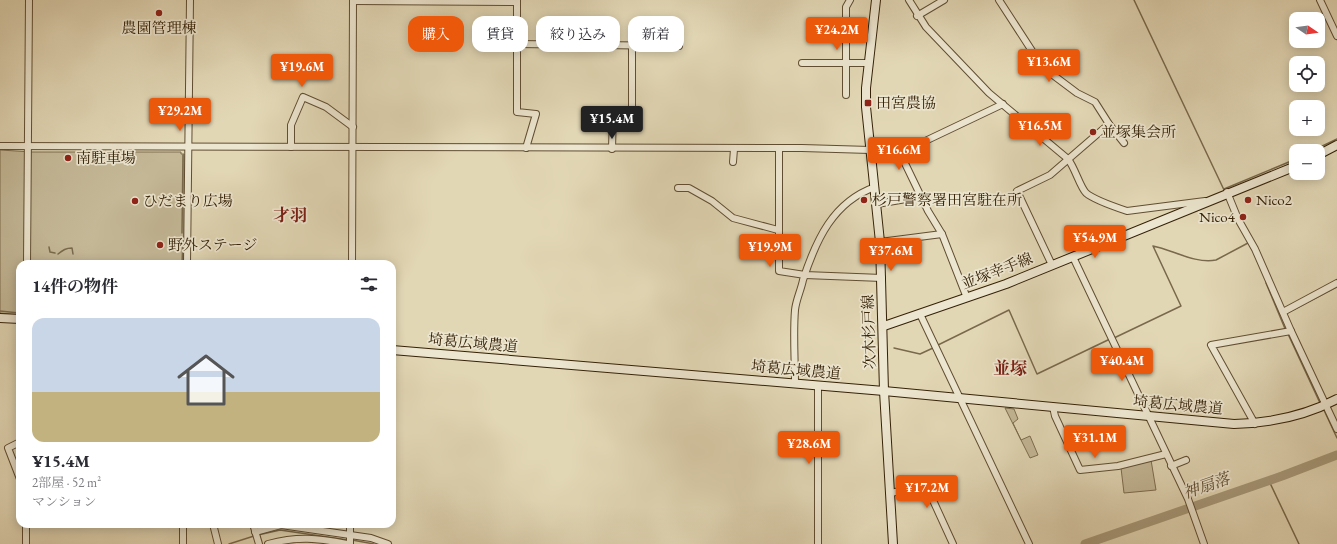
<!DOCTYPE html>
<html lang="ja">
<meta charset="utf-8">
<style>
:root{--surface:#fff;--page:#f7f7f7;--text:#2b2b33;--muted:#7c7c81;--accent:#ea580c}
body{margin:0;font-family:"EB Garamond","Noto Serif JP",serif;background:var(--page);color:var(--text);height:100vh;display:flex;flex-direction:column;font-size:15px;white-space:nowrap}
*{box-sizing:border-box;margin:0}
p{font-size:13px;color:var(--muted)}
.icon{flex:none;width:22px;height:22px;fill:none;stroke:currentColor;stroke-width:2;stroke-linecap:round;stroke-linejoin:round}
.map{position:relative;flex:1;overflow:hidden}
.side{position:absolute;left:16px;top:260px;width:380px;height:268px;display:flex;flex-direction:column;background:var(--surface);border-radius:12px;box-shadow:0 2px 10px #0003}
.side>*{flex:none}
.hud{position:absolute;left:408px;top:16px;width:380px;height:36px;display:flex;gap:8px}
.needle{width:26px;rotate:103deg}
.buttons{position:absolute;left:1289px;top:12px;display:grid;gap:8px}
.buttons a{display:grid;place-items:center;width:36px;height:36px;border-radius:8px;background:var(--surface);box-shadow:0 2px 10px #0003;font-size:20px}
.price{position:absolute;translate:-50% -34px;padding:0 9px;border-radius:4px;background:var(--accent);color:#fff;font-size:13px;line-height:26px;filter:drop-shadow(0 1px 2px #0008)}
.price::after{content:'';position:absolute;left:50%;top:24px;width:12px;height:9px;margin-left:-6px;background:inherit;clip-path:polygon(0 0,100% 0,50% 100%)}
.price.selected{background:#222;color:#fff}
ul{padding:0;list-style:none}
li{display:grid;align-content:center;gap:8px;height:212px;padding:0 16px}
li span{display:grid;place-items:center;height:124px;border-radius:12px;color:#555}
li>.icon{margin-inline-start:auto}
span .icon{width:72px;height:72px;fill:#fffc;stroke-width:1}
li b{font-size:17px}
h2{display:flex;justify-content:space-between;align-items:center;height:48px;padding:0 16px;font-size:17px}
.tag{padding:0 14px;border-radius:12px;background:var(--surface);box-shadow:0 2px 10px #0003;font-size:14px;line-height:36px}
.tag.selected{background:var(--accent);color:#fff}
.map>svg:first-child{display:block}
.green{fill:#c4b897;stroke:#7c6c4e}
.lines{fill:none;stroke-linecap:round;stroke-linejoin:round}
.stream{stroke:#79694c;stroke-width:1.5}
.river{stroke:#a7997a;stroke-width:9}
.street-casing{stroke:#604e32;stroke-width:8}
.secondary-casing{stroke:#342106;stroke-width:10}
.street{stroke:#ece5cf;stroke-width:6}
.secondary{stroke:#ece5cf;stroke-width:8}
.poi-dot{fill:#8f2418;stroke:#ece5cf;stroke-width:1.5}
.labels{text-anchor:middle;stroke-width:3.5;stroke-linejoin:round;paint-order:stroke}
.poi-label{font-size:15px;fill:#342106;stroke:#ece5cf;text-anchor:start}
.street-label{font-size:15px;fill:#342106;stroke:#ece5cf}
.water-label{font-size:16px;font-style:italic;fill:#5c4b2f;stroke:#ece5cf}
.quarter-label{font-size:17px;font-weight:bold;fill:#7a1f14;stroke:#ece5cf}
</style>
<div class="map">
<svg width="1337" height="544" viewBox="0 0 1337 544">
<rect width="100%" height="100%" fill="#e2d7b5"/>
<filter id="stains"><feTurbulence type="fractalNoise" baseFrequency=".005" numOctaves="4"/><feColorMatrix values="0 0 0 0 .2 0 0 0 0 .09 0 0 0 0 .02 0 0 0 .5 -.17"/></filter>
<radialGradient id="worn" r=".72"><stop offset=".6" stop-color="#630" stop-opacity="0"/><stop offset="1" stop-color="#630" stop-opacity=".3"/></radialGradient>
<g class="green">
<path d="M 0,150 L 32,152 L 181,152 L 181,154 L 184,154 L 184,264 L 20,264 L 20,315 L 0,313 Z"/>
<path d="M 1005,408 L 1014,409 L 1018,419 L 1013,423 L 1021,440 L 1030,436 L 1038,455 L 1030,458 Z"/>
<path d="M 1151,460 L 1156,490 L 1124,493 L 1121,468 Z"/>
</g>
<g class="lines">
<g class="stream">
<path d="M 1134,0 L 1225,192"/>
<path d="M 1312,151 L 1337,139"/>
<path d="M 1224,189 L 1296,159"/>
<path d="M 182,233 L 183,155"/>
<path d="M 1250,246 L 1254,253"/>
<path d="M 49,247 L 50,252 L 55,253"/>
<path d="M 58,254 C 63,250 66,248 72,248 L 73,254"/>
<path d="M 182,264 L 183,239"/>
<path d="M 1266,283 L 1286,331"/>
<path d="M 0,311 L 19,313"/>
<path d="M 1285,314 L 1337,287"/>
<path d="M 1288,334 L 1320,403"/>
<path d="M 1114,338 L 1181,306 L 1153,246 C 1173,250 1195,264 1216,260 L 1248,243"/>
<path d="M 936,346 L 1009,310 L 1037,374 L 1110,339"/>
<path d="M 894,348 L 920,354 L 933,348"/>
<path d="M 1323,408 L 1337,438"/>
<path d="M 1269,481 L 1299,544"/>
<path d="M 258,535 L 280,530 L 348,540"/>
<path d="M 352,540 L 374,544"/>
<path d="M 229,544 L 254,536"/>
</g>
<path class="river" d="M 1085,544 L 1282,476 L 1337,455"/>
<g class="street-casing">
<g id="street">
<path d="M 517,0 L 517,112 L 536,114 L 526,148"/>
<path d="M 909,0 L 926,27 L 989,93 L 1068,159 C 1075,168 1080,187 1086,193 C 1093,199 1118,208 1127,211 L 1205,201"/>
<path d="M 999,0 L 1034,54 L 1053,75 L 1077,93 L 1095,102 L 1109,124 L 1124,143"/>
<path d="M 1320,0 L 1337,36"/>
<path d="M 353,1 L 517,2"/>
<path d="M 917,16 L 944,0"/>
<path d="M 517,44 L 679,46"/>
<path d="M 802,63 L 868,63"/>
<path d="M 846,95 L 846,7 L 850,0"/>
<path d="M 0,146 L 802,148 L 870,150"/>
<path d="M 291,147 L 291,125 L 303,97 L 326,107 L 353,127"/>
<path d="M 612,149 L 613,112 L 632,112 L 632,45"/>
<path d="M 779,149 L 779,271 L 805,275 L 882,278"/>
<path d="M 733,162 L 734,149"/>
<path d="M 678,188 L 689,188 L 712,201 L 733,218 L 778,230"/>
<path d="M 1227,192 L 1238,219 L 1255,249 L 1291,331 L 1337,429"/>
<path d="M 877,204 L 906,199 L 919,194"/>
<path d="M 880,242 L 942,234"/>
<path d="M 1073,257 L 1188,499 L 1204,544"/>
<path d="M 27,264 L 29,0"/>
<path d="M 187,264 L 190,0"/>
<path d="M 352,264 L 353,0"/>
<path d="M 1052,265 L 1017,191 L 1050,175 L 1109,124"/>
<path d="M 967,298 L 942,234 L 928,211 L 900,153 L 1003,104"/>
<path d="M 1283,312 L 1337,283"/>
<path d="M 920,314 L 1029,544"/>
<path d="M 795,384 C 795,359 793,334 795,310 C 796,300 801,290 803,280 C 816,240 833,202 875,187"/>
<path d="M 1053,407 L 1055,416 L 1080,470 L 1118,466 L 1166,454"/>
<path d="M 1255,424 L 1211,345 L 1291,331"/>
<path d="M 20,442 L 8,448 L 20,479"/>
<path d="M 1171,466 L 1186,460"/>
<path d="M 891,493 L 926,485 L 953,544"/>
<path d="M 213,524 L 218,544"/>
<path d="M 253,524 L 259,544"/>
<path d="M 255,532 L 281,525 L 371,538 L 388,544"/>
<path d="M 26,544 L 26,524"/>
<path d="M 183,544 L 183,524"/>
<path d="M 268,544 C 298,536 317,538 347,544"/>
<path d="M 350,544 L 350,524"/>
<path d="M 818,544 L 818,385"/>
</g>
</g>
<g class="secondary-casing">
<g id="secondary">
<path d="M 876,0 L 866,88 L 866,107 L 880,242 L 884,391 L 893,544"/>
<path d="M 1318,155 L 1337,145"/>
<path d="M 0,318 L 20,319"/>
<path d="M 884,326 L 1006,284 L 1296,166"/>
<path d="M 392,350 L 884,391 L 1234,424 C 1271,423 1305,416 1337,399"/>
</g>
</g>
<use href="#street" class="street"/>
<use href="#secondary" class="secondary"/>
</g>
<g class="poi-dot">
<circle cx="159" cy="13" r="4"/>
<rect x="864" y="99" width="8" height="8" rx="2"/>
<circle cx="1093" cy="132" r="4"/>
<circle cx="68" cy="158" r="4"/>
<circle cx="864" cy="200" r="4"/>
<circle cx="1248" cy="200" r="4"/>
<circle cx="135" cy="201" r="4"/>
<circle cx="1243" cy="217" r="4"/>
<circle cx="160" cy="245" r="4"/>
</g>
<g class="labels">
<g class="poi-label">
<text x="159" y="33" text-anchor="middle">農園管理棟</text>
<text x="876" y="108">田宮農協</text>
<text x="1101" y="137">並塚集会所</text>
<text x="76" y="163">南駐車場</text>
<text x="872" y="205">杉戸警察署田宮駐在所</text>
<text x="1256" y="205">Nico2</text>
<text x="143" y="206">ひだまり広場</text>
<text x="1235" y="222" text-anchor="end">Nico4</text>
<text x="168" y="250">野外ステージ</text>
</g>
<g class="street-label">
<text transform="translate(997 271) rotate(-21)" y="5">並塚幸手線</text>
<text transform="translate(869 332) rotate(-92)" y="5">次木杉戸線</text>
<text transform="translate(473 343) rotate(5)" y="5">埼葛広域農道</text>
<text transform="translate(796 370) rotate(5)" y="5">埼葛広域農道</text>
<text transform="translate(1178 405) rotate(5)" y="5">埼葛広域農道</text>
</g>
<g class="water-label">
<text transform="translate(1206 485) rotate(-19)" y="6">神扇落</text>
</g>
<g class="quarter-label">
<text x="290" y="221">才羽</text>
<text x="1010" y="374">並塚</text>
</g>
</g>
<rect width="100%" height="100%" filter="url(#stains)"/>
<rect width="100%" height="100%" fill="url(#worn)"/>
</svg>
<div class="buttons">
<a><svg class="needle" viewBox="-14 -14 28 28"><path d="M0-13l5 13h-10z" fill="#e53935"/><path d="M0 13l5-13h-10z" fill="#7c7c81"/></svg></a>
<a><svg class="icon" aria-label="locate" viewBox="0 0 24 24"><circle cx="12" cy="12" r="6"/><path d="M12 2v4M12 18v4M2 12h4M18 12h4"/></svg></a>
<a>+</a>
<a>−</a>
</div>
<b class="price" style="left:837px;top:51px">¥24.2M</b>
<b class="price" style="left:1049px;top:83px">¥13.6M</b>
<b class="price" style="left:302px;top:88px">¥19.6M</b>
<b class="price" style="left:180px;top:132px">¥29.2M</b>
<b class="price selected" style="left:612px;top:140px">¥15.4M</b>
<b class="price" style="left:1040px;top:147px">¥16.5M</b>
<b class="price" style="left:899px;top:171px">¥16.6M</b>
<b class="price" style="left:1095px;top:259px">¥54.9M</b>
<b class="price" style="left:770px;top:268px">¥19.9M</b>
<b class="price" style="left:891px;top:272px">¥37.6M</b>
<b class="price" style="left:1122px;top:382px">¥40.4M</b>
<b class="price" style="left:1095px;top:459px">¥31.1M</b>
<b class="price" style="left:809px;top:465px">¥28.6M</b>
<b class="price" style="left:927px;top:509px">¥17.2M</b>
<div class="hud">
<a class="tag selected">購入</a>
<a class="tag">賃貸</a>
<a class="tag">絞り込み</a>
<a class="tag">新着</a>
</div>
<section class="side">
<h2>14件の物件<svg class="icon" aria-label="filters" viewBox="0 0 24 24"><path d="M4 7h16M4 17h16"/><circle cx="9" cy="7" r="2"/><circle cx="15" cy="17" r="2"/></svg></h2>
<ul>
<li><span style="background:linear-gradient(#c9d6e8 60%,#c2b280 0)"><svg class="icon" aria-label="home" viewBox="0 0 24 24"><path d="M3 11l9-7 9 7M6 9v11h12V9"/></svg></span><div><b>¥15.4M</b><p>2部屋 · 52 m²</p><p>マンション</p></div></li>
</ul>
</section>
</div>
